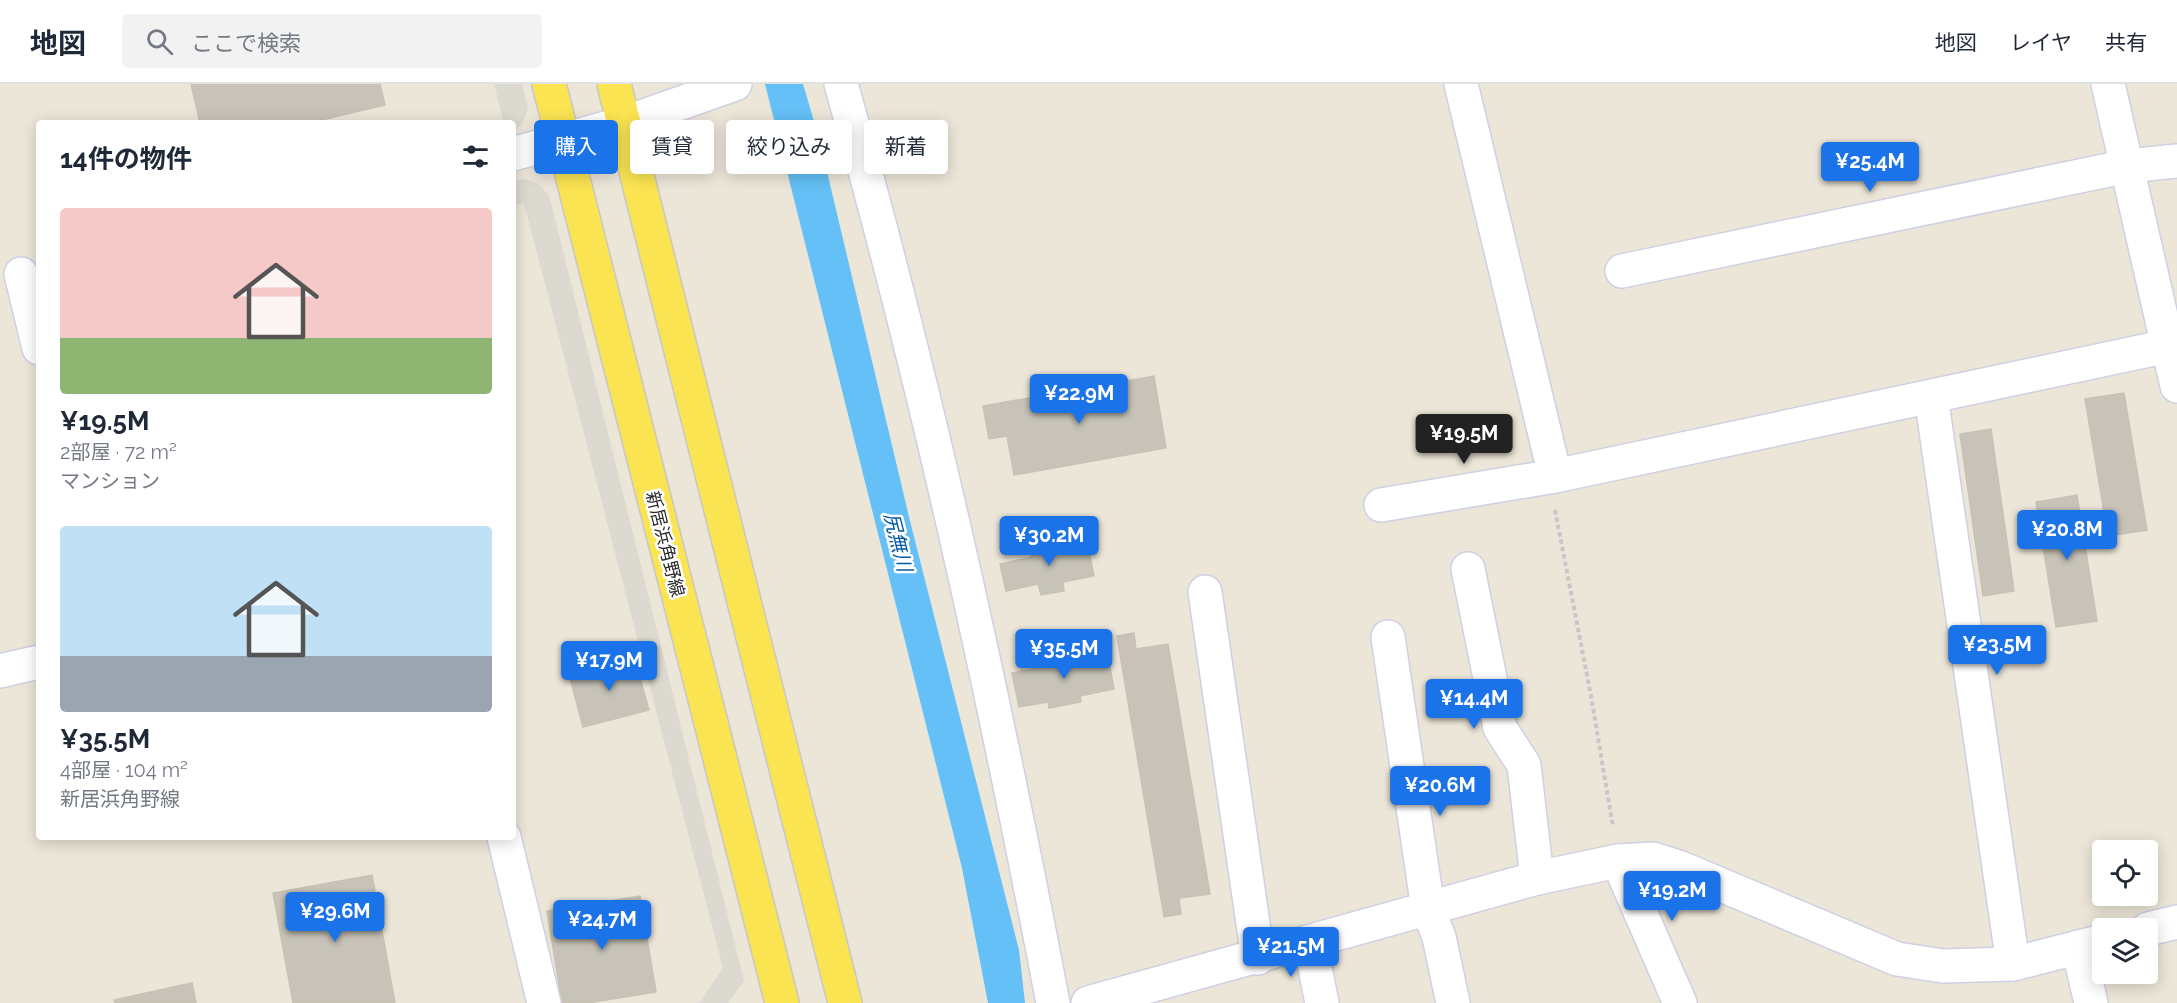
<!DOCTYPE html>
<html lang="ja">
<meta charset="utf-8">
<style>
:root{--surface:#fff;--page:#f2f2f3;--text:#1f2937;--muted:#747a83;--line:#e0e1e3;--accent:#1a73e8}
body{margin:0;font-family:Raleway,"Noto Sans JP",sans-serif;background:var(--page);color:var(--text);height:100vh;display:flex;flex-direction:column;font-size:22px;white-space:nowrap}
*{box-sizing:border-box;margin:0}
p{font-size:20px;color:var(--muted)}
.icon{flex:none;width:33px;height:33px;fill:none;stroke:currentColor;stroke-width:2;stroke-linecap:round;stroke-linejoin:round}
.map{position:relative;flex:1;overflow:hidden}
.sheet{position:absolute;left:36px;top:36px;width:480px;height:720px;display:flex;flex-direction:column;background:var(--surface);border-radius:6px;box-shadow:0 3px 15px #0003}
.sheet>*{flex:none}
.hud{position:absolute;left:534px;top:36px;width:570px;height:54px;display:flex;gap:12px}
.fabs{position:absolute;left:2092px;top:756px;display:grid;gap:12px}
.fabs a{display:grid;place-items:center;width:66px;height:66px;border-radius:6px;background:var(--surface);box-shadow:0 3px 15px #0003;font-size:30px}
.price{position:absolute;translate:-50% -51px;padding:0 14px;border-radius:6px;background:var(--accent);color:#fff;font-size:20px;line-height:39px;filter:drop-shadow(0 2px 3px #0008)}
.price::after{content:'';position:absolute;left:50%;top:36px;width:18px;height:14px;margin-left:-9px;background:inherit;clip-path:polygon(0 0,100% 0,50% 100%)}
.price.current{background:#222;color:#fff}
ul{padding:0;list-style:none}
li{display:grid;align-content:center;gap:12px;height:318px;padding:0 24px}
li span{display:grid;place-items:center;height:186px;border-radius:6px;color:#555}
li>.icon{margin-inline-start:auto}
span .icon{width:108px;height:108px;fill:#fffc;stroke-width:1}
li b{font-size:26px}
h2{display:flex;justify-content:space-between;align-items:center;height:72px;padding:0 24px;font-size:26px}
.tag{padding:0 21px;border-radius:6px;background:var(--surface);box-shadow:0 3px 15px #0003;font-size:21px;line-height:54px}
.tag.current{background:var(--accent);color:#fff}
header{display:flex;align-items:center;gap:36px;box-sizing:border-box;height:84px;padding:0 30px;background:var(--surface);border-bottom:2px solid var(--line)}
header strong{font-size:28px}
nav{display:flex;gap:33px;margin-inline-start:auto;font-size:21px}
.search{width:420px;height:54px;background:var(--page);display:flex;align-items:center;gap:15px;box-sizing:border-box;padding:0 21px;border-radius:6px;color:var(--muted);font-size:22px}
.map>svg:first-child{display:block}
.plaza{fill:#dcd9d0}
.water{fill:#64c0f6}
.building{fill:#c7c3b9;stroke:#c7c2b3;stroke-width:1.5}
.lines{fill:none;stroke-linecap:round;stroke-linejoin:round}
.minor-casing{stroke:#ced0e3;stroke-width:36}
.major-casing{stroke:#c7c7c7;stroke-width:36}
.path{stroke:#c7c7c7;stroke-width:4;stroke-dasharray:4.5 3;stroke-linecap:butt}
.minor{stroke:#fff;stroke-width:33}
.major{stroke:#fae451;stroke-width:33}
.labels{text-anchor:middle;stroke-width:5;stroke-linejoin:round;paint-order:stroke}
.street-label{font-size:18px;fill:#292929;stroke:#fff}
.water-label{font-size:20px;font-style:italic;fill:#045aa1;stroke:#fff}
</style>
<header>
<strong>地図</strong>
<div class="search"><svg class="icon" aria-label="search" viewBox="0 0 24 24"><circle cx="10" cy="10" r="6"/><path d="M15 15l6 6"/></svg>ここで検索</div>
<nav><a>地図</a><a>レイヤ</a><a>共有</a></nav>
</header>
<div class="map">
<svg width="2177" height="919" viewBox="0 0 2177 919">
<rect width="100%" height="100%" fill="#ece6d9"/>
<g class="plaza">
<path d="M 494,0 L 522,0 L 528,25 L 522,41 L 513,46 L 513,39 L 504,39 Z"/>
<path d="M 523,95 L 537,99 L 549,111 L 744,897 L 728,919 L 696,919 L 700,918 L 723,884 L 524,119 L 513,121 L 513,97 Z"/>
</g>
<path class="water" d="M 765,0 L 803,0 L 819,54 L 910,437 L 1019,866 L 1025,919 L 988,919 L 962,784 Z"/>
<g class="building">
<path d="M 191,0 L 380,0 L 385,21 L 309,39 L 200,39 Z"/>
<path d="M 1154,292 L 1166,364 L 1014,391 L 1007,352 L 989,355 L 983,322 Z"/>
<path d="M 2124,309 L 2147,446 L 2108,452 L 2085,315 Z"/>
<path d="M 1991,345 L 2014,507 L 1983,512 L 1960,350 Z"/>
<path d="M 2077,411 L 2097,537 L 2056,543 L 2036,418 Z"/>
<path d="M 1051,457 L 1053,464 L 1087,457 L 1094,492 L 1063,498 L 1064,507 L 1041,511 L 1038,500 L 1006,507 L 1000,480 L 1032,473 L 1030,461 Z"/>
<path d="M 1134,549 L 1136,565 L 1168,560 L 1210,810 L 1179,814 L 1181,830 L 1164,833 L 1117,552 Z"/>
<path d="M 1107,568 L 1114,605 L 1080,612 L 1081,618 L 1049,624 L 1048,618 L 1019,623 L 1012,589 L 1044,583 L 1043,574 L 1069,569 L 1071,575 Z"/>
<path d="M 634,573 L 649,626 L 583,643 L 569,590 Z"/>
<path d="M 372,791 L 395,919 L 293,919 L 273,809 Z"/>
<path d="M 640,812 L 656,908 L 588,919 L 562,919 L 547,827 Z"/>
<path d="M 192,899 L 196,919 L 115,919 L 114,916 Z"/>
</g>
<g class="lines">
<g class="minor-casing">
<g id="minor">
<path d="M 841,0 C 927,303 994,610 1053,919"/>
<path d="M 1461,0 L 1555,392 L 2168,262"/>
<path d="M 2108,0 L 2177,302"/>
<path d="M 513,70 L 624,39 L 735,0"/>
<path d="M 1622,187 L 2128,82 L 2177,77"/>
<path d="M 21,190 L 39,264"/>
<path d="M 1931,312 L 2013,880"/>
<path d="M 1381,421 L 1555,392"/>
<path d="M 1468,485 L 1500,644 L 1524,681 L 1537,794"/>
<path d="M 1205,508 L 1258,874"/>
<path d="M 1388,553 L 1428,825 L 1439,853 L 1453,919"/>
<path d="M 0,587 L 39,578"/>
<path d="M 504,753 L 544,919"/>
<path d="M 1618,777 L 1680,919"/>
<path d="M 2148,845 L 2177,838"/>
<path d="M 1310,859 L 1322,919"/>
<path d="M 2078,863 L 2091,919"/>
<path d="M 1088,919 L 1537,794 L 1618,777 L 1653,775 L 1681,784 L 1897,875 L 1943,882 L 2013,880 L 2103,857"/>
</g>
</g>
<g class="major-casing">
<g id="major">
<path d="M 549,0 L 782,919"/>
<path d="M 614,0 L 845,919"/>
</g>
</g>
<path class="path" d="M 1555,426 L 1591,612 L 1613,743"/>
<use href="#minor" class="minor"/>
<use href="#major" class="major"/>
</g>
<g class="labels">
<g class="street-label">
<text transform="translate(665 460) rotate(76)" y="6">新居浜角野線</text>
</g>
<g class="water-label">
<text transform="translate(898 458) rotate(76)" y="7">尻無川</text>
</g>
</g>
</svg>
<div class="fabs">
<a><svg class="icon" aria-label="locate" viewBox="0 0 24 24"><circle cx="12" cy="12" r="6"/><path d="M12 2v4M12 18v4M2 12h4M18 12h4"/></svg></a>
<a><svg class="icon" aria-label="layers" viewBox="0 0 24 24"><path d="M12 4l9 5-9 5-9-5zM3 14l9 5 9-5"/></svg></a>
</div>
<b class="price" style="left:1870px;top:109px">¥25.4M</b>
<b class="price" style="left:1079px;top:341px">¥22.9M</b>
<b class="price current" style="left:1464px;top:381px">¥19.5M</b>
<b class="price" style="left:2067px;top:477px">¥20.8M</b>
<b class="price" style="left:1049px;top:483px">¥30.2M</b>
<b class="price" style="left:1997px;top:592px">¥23.5M</b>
<b class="price" style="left:1064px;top:596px">¥35.5M</b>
<b class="price" style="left:609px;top:608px">¥17.9M</b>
<b class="price" style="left:1474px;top:646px">¥14.4M</b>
<b class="price" style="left:1440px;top:733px">¥20.6M</b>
<b class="price" style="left:1672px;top:838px">¥19.2M</b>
<b class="price" style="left:335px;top:859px">¥29.6M</b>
<b class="price" style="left:602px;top:867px">¥24.7M</b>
<b class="price" style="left:1291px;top:894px">¥21.5M</b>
<div class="hud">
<a class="tag current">購入</a>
<a class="tag">賃貸</a>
<a class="tag">絞り込み</a>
<a class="tag">新着</a>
</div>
<section class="sheet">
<h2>14件の物件<svg class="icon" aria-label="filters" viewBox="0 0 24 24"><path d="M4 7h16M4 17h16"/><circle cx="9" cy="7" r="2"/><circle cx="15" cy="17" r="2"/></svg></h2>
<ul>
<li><span style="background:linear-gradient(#f6c9c9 70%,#8fb573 0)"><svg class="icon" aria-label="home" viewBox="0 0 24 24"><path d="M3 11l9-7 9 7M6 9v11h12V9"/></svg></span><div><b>¥19.5M</b><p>2部屋 · 72 m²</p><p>マンション</p></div></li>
<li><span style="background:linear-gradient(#bfe0f5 70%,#9aa5b1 0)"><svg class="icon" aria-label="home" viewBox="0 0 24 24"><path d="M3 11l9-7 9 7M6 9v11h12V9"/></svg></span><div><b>¥35.5M</b><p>4部屋 · 104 m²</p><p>新居浜角野線</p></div></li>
</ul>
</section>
</div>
